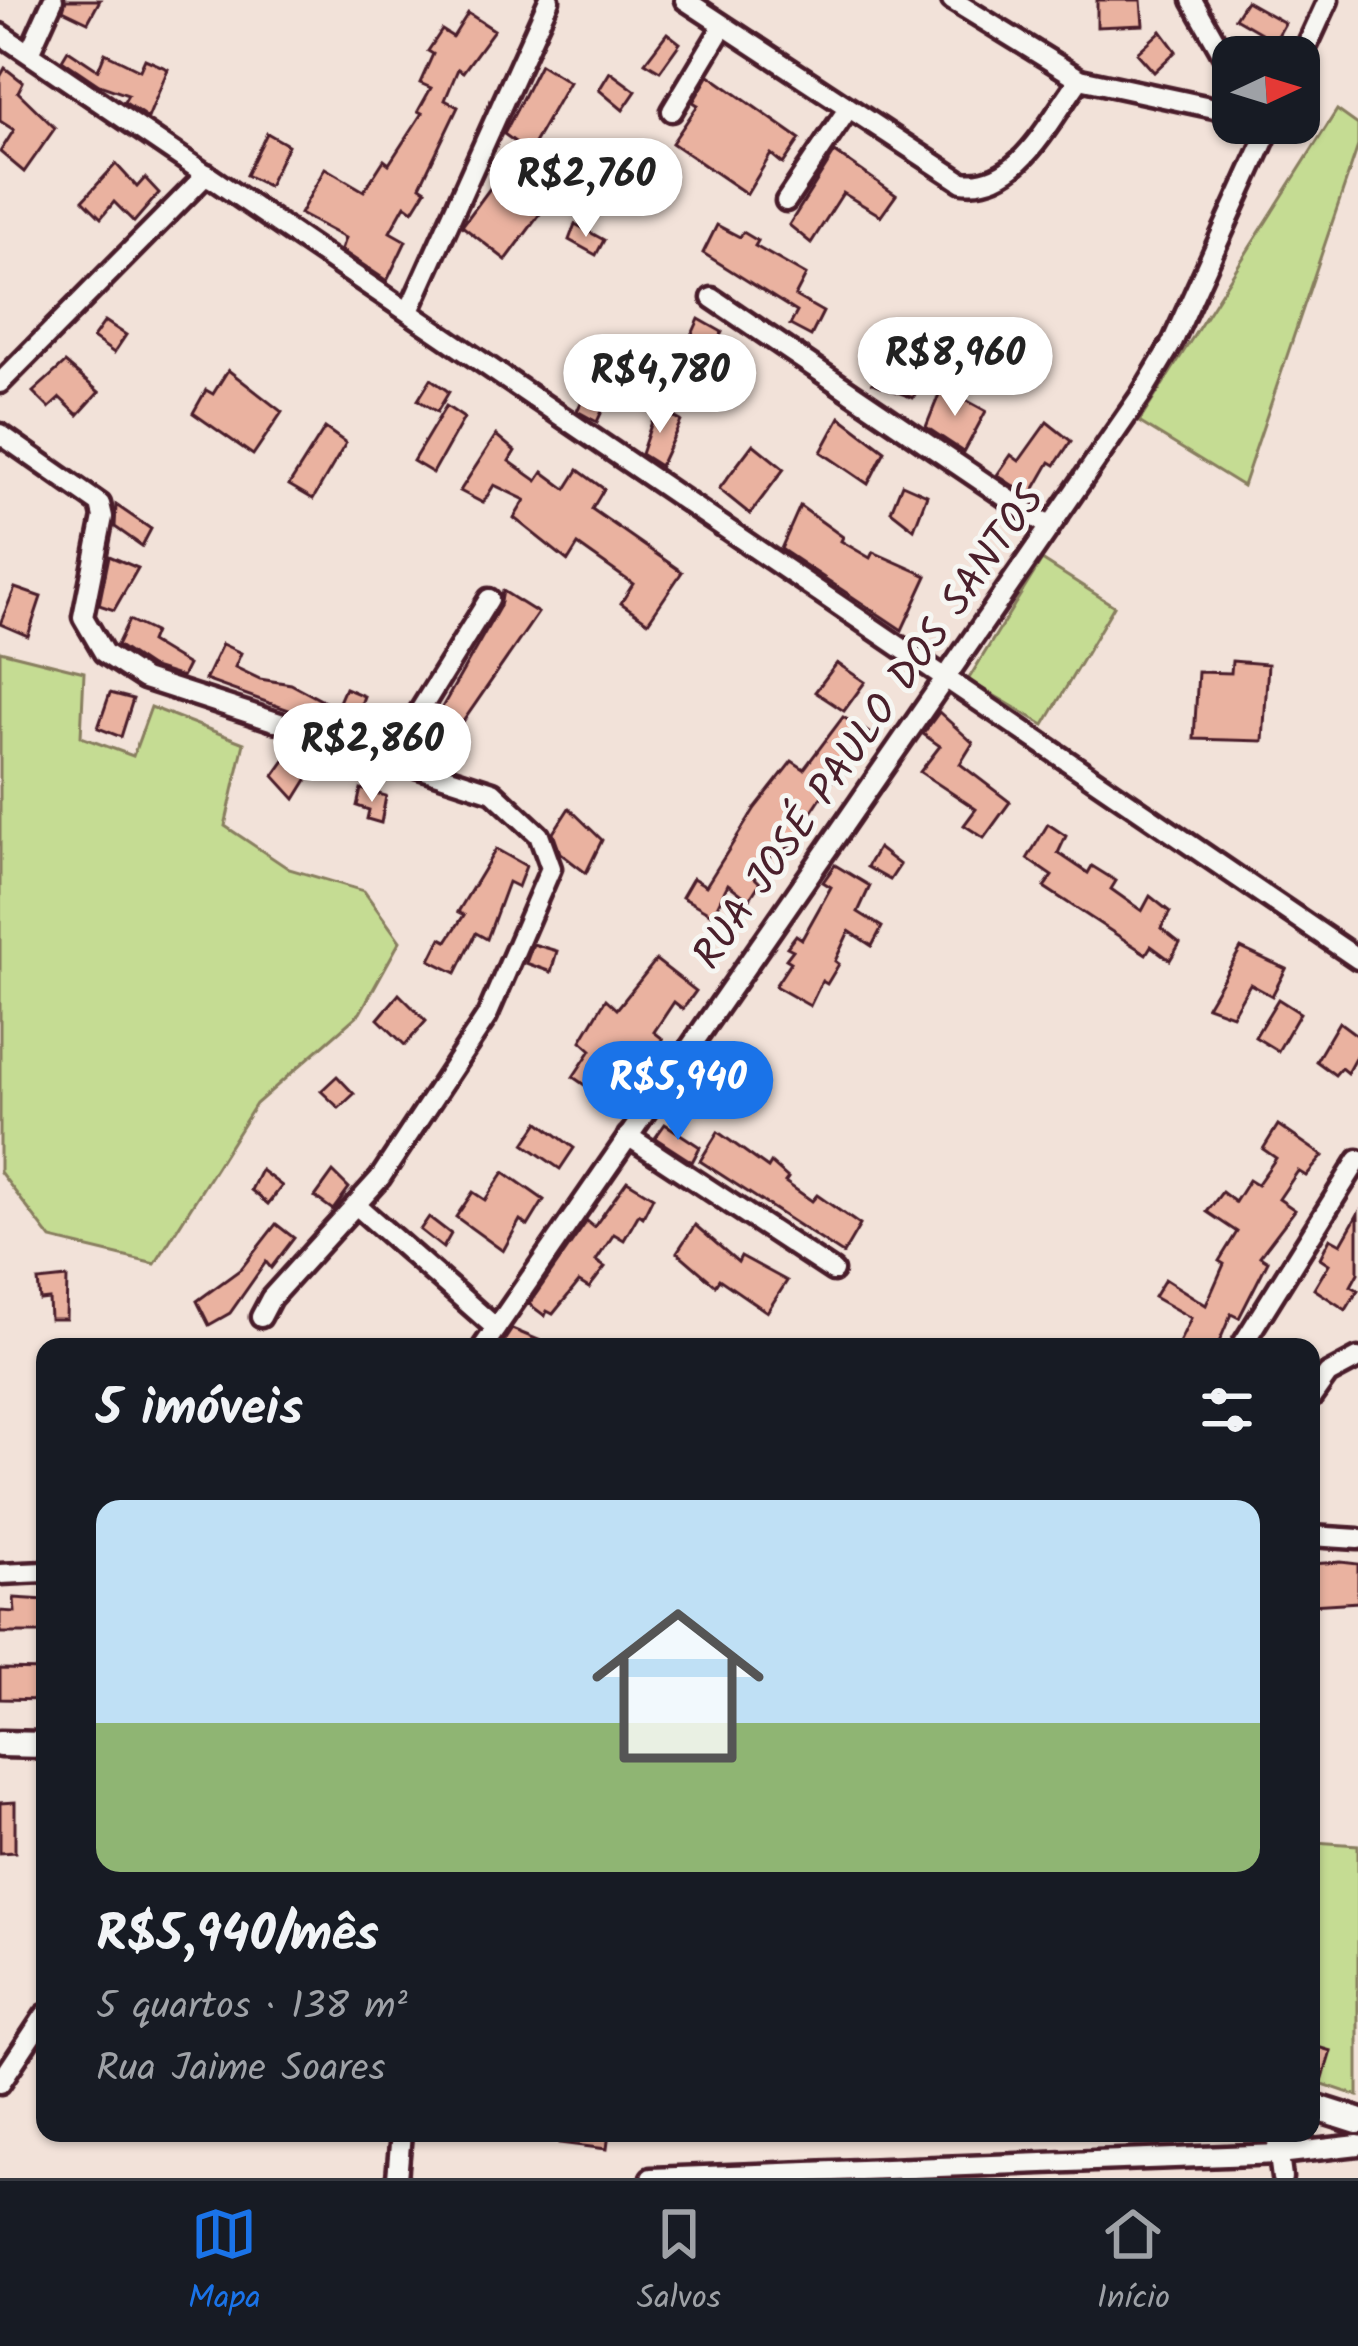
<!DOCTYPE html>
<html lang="pt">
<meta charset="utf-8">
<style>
:root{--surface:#171b24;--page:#20242c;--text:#f1f3f6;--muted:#9ea1a6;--line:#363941;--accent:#1a73e8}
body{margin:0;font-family:Kalam,sans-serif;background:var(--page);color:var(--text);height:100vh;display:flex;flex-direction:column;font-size:45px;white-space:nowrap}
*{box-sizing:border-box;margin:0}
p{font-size:39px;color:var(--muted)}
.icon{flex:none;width:66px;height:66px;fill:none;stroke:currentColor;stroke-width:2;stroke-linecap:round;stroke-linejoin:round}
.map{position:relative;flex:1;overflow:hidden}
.panel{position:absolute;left:36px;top:1338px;width:1284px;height:804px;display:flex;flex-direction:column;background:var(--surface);border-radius:24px;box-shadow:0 3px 9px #0004}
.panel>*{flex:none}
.needle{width:78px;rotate:86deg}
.tools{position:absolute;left:1212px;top:36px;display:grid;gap:24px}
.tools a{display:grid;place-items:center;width:108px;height:108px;border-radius:24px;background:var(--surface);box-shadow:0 3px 9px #0004;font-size:60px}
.price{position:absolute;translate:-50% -102px;padding:0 27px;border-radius:42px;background:#fff;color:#222;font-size:39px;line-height:78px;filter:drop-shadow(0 3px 6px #0008)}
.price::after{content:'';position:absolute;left:50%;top:72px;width:36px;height:27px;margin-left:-18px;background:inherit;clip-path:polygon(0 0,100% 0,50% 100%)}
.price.active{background:var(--accent);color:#fff}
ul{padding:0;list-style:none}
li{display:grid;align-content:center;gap:24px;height:636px;padding:0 60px}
li span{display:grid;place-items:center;height:372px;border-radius:24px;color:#555}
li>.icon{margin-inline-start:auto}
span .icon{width:216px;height:216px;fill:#fffc;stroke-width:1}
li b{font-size:51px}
h2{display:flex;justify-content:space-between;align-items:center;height:144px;padding:0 60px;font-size:51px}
.menu{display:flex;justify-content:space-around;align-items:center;height:168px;border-top:3px solid var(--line);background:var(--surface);font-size:33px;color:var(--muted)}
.menu a{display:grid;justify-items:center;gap:6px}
.menu .active{color:var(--accent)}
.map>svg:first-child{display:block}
.green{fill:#c5dc93;stroke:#887e5f;stroke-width:3}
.building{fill:#eab2a0;stroke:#4a1f2b;stroke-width:3}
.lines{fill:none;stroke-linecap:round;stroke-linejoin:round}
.minor-casing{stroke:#4a1f2b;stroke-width:27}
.major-casing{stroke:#4a1f2b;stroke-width:33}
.minor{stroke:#f6f6f2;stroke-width:18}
.major{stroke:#f6f6f2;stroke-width:24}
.labels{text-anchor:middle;stroke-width:10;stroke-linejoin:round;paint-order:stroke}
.street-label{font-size:42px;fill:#4a1f2b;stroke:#f6f6f2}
</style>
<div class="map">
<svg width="1358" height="2178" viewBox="0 0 1358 2178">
<rect width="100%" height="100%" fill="#f2e2d9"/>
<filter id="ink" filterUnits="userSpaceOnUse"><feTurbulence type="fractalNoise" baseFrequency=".00833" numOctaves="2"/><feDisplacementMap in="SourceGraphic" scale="24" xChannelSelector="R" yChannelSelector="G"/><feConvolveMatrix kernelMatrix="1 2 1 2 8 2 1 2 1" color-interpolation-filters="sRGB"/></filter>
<g filter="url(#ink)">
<g class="green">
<path d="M 1337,110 L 1358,125 L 1358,146 L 1243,486 L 1139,422 Z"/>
<path d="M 1042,560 L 1114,606 L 1044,725 L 968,680 Z"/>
<path d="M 0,651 L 84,672 L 81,737 L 133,756 L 151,707 L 244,743 L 225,826 L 289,869 L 364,891 L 400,941 L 360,1013 L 256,1104 L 155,1264 L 51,1239 L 0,1172 Z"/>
<path d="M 1314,1842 L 1358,1845 L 1358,2096 L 1311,2080 Z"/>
</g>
<g class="building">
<path d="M 66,0 L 100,0 L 88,22 L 63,10 Z"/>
<path d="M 1097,0 L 1141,0 L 1143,25 L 1097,27 Z"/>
<path d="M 1246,1 L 1285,23 L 1275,41 L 1235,18 Z"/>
<path d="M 468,13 L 494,30 L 463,72 L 458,69 L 445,100 L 458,107 L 420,186 L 426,190 L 413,211 L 405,205 L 390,232 L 406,241 L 387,281 L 341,250 L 345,238 L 300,214 L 325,168 L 364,191 L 384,160 L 389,164 L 422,113 L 418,111 L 431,88 L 420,83 L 433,54 L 428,51 L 442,30 L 453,37 Z"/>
<path d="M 1161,31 L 1176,51 L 1154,72 L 1137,53 Z"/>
<path d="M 667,33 L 680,43 L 660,71 L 645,62 Z"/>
<path d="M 68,50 L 98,70 L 105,53 L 140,70 L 145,59 L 168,69 L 148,118 L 124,102 L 128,95 L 99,85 L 62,60 Z"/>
<path d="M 540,64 L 569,82 L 529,152 L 504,134 Z"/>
<path d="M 5,68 L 23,82 L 18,92 L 55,128 L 24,172 L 0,152 L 14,130 L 0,121 L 0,77 Z"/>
<path d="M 610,72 L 636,91 L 623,110 L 599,90 Z"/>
<path d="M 709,75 L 800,139 L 783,164 L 771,154 L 747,194 L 672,143 L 698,105 L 693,102 Z"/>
<path d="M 267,133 L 288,145 L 268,186 L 246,175 Z"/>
<path d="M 835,152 L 896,195 L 881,216 L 843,193 L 811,243 L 789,225 Z"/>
<path d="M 116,164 L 137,187 L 145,178 L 159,193 L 134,222 L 114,202 L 101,218 L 83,200 Z"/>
<path d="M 505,168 L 548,203 L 506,260 L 462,226 Z"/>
<path d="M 575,224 L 604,240 L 596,255 L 569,240 Z"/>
<path d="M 717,225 L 740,237 L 743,232 L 758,241 L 755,246 L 806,275 L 795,296 L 823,312 L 811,336 L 790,325 L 797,312 L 703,253 Z"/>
<path d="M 699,319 L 722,332 L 698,382 L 675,372 Z"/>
<path d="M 105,321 L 126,335 L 114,353 L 93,338 Z"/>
<path d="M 893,349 L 916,361 L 912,367 L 925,376 L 913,398 L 873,383 Z"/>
<path d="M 65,363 L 99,392 L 78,415 L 60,398 L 49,408 L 33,392 Z"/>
<path d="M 597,369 L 617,379 L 597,422 L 577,411 Z"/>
<path d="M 228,370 L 282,412 L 253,455 L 193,413 L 206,390 L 213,394 Z"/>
<path d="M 431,379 L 449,392 L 437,412 L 418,400 Z"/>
<path d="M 942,387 L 986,411 L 964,452 L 926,427 Z"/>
<path d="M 446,406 L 464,418 L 433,473 L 413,461 Z"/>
<path d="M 657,407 L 681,421 L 660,466 L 641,454 Z"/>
<path d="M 840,417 L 885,451 L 868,484 L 821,452 Z"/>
<path d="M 1047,422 L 1071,441 L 1055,465 L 1050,462 L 1030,497 L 997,475 L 1011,455 L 1019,461 Z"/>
<path d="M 325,428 L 346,443 L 313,499 L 289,485 Z"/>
<path d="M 496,435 L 515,451 L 509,461 L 537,481 L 543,472 L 566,489 L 578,470 L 604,489 L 592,509 L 682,572 L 648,622 L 621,603 L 633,584 L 578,545 L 568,561 L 514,518 L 525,500 L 494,485 L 483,503 L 460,491 Z"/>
<path d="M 753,444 L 784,469 L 750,514 L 719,489 Z"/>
<path d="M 902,484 L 927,495 L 914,529 L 891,511 Z"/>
<path d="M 116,505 L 151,529 L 142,546 L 115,527 Z"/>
<path d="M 800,506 L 843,537 L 841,541 L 870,558 L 873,552 L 927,576 L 902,630 L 781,549 Z"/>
<path d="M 109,556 L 138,568 L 114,610 L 99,605 Z"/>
<path d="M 15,588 L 41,597 L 28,636 L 0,624 Z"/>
<path d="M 503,591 L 538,613 L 447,745 L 458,750 L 451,764 L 416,753 L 500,606 Z"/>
<path d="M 129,620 L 154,632 L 150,642 L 188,665 L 182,677 L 150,667 L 117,645 Z"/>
<path d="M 222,644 L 241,653 L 235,667 L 260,679 L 291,684 L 334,707 L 328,724 L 205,680 Z"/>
<path d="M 1232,661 L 1268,664 L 1263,741 L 1194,739 L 1198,672 L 1231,673 Z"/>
<path d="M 837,663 L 865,682 L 844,711 L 815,692 Z"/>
<path d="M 345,688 L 364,696 L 353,727 L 332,718 Z"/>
<path d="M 110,693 L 133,699 L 121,737 L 98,728 Z"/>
<path d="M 939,712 L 973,743 L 960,764 L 1010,802 L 984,838 L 964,825 L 976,809 L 920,772 L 940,746 L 923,734 Z"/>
<path d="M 843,717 L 871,734 L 862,751 L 855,746 L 782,856 L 774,852 L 755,878 L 760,883 L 749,900 L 728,884 L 713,915 L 682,897 L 693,878 L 706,886 L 755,808 L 792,761 L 804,769 Z"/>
<path d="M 286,759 L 308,778 L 295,799 L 274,776 Z"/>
<path d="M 361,789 L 386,796 L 381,823 L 367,819 L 369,810 L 357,806 Z"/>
<path d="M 569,808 L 602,840 L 586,873 L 560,853 L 553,833 Z"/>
<path d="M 1048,824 L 1066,836 L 1058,853 L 1088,873 L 1092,866 L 1116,881 L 1111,889 L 1142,911 L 1150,896 L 1170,912 L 1161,928 L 1180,943 L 1170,960 L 1151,946 L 1146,954 L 1044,887 L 1052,876 L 1027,859 Z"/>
<path d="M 878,848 L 900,865 L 890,880 L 867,867 Z"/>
<path d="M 496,849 L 526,866 L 518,887 L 508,882 L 487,939 L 476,933 L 456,973 L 430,960 L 441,938 L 447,941 L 464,915 L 458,912 Z"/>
<path d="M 835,865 L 870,886 L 858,912 L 882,927 L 872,946 L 849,931 L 835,961 L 839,964 L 827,984 L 822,981 L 810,1006 L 775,986 L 791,962 L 786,959 L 793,950 L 787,947 L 796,935 L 802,939 L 831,887 L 823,882 Z"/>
<path d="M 533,944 L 557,951 L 551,972 L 526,963 Z"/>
<path d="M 1241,948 L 1286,969 L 1272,996 L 1250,984 L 1232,1015 L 1207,1006 Z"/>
<path d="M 656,960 L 696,991 L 683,1009 L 674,1002 L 654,1032 L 663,1039 L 608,1101 L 573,1077 L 591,1050 L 581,1041 L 606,999 L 617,1009 Z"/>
<path d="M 399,994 L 426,1021 L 405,1045 L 378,1019 Z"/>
<path d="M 1278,999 L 1300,1013 L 1278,1051 L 1255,1037 Z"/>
<path d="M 1339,1022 L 1358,1036 L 1358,1053 L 1347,1073 L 1341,1068 L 1335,1075 L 1316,1061 Z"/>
<path d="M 712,1065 L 730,1077 L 712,1103 L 693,1090 Z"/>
<path d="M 337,1076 L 354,1094 L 339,1108 L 321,1091 Z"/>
<path d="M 539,1122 L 574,1148 L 560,1169 L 524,1144 Z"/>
<path d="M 665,1124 L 700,1147 L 692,1162 L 655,1138 Z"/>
<path d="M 1278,1125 L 1323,1156 L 1306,1176 L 1298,1171 L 1279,1199 L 1295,1210 L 1260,1256 L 1268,1261 L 1239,1318 L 1231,1314 L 1217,1347 L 1177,1347 L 1191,1318 L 1154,1297 L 1165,1279 L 1206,1305 L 1224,1264 L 1219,1261 L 1237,1232 L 1207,1212 L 1222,1192 L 1235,1202 L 1249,1180 L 1257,1185 L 1276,1158 L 1263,1149 Z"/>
<path d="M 718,1132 L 768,1168 L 771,1163 L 788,1178 L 785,1182 L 812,1201 L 817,1195 L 860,1225 L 843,1254 L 700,1161 Z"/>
<path d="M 261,1170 L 282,1186 L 268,1204 L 251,1190 Z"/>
<path d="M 333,1172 L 349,1188 L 333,1210 L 315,1197 Z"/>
<path d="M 504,1172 L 544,1200 L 528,1226 L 520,1220 L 503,1251 L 456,1217 L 473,1192 L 485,1200 Z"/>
<path d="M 627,1181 L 653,1197 L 643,1217 L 639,1214 L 624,1240 L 614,1234 L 596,1261 L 605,1267 L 589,1288 L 579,1282 L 553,1314 L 547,1311 L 545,1316 L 529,1304 L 587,1221 L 594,1227 Z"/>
<path d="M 1358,1214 L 1358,1273 L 1351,1286 L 1358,1290 L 1346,1310 L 1314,1289 L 1329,1264 L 1320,1258 L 1330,1238 L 1341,1244 Z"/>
<path d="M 429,1217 L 451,1234 L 443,1248 L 420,1230 Z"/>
<path d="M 276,1224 L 294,1238 L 271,1268 L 266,1262 L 230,1313 L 209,1325 L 197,1301 L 241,1269 Z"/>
<path d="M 695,1225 L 738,1262 L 741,1256 L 787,1281 L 767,1312 L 719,1279 L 715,1285 L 677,1252 Z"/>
<path d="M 67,1278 L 66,1319 L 50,1319 L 49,1299 L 40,1300 L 38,1281 Z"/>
<path d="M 512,1329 L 555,1347 L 500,1347 Z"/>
<path d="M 1341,1562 L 1358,1564 L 1358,1602 L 1311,1605 L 1311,1564 Z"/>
<path d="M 14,1598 L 45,1600 L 45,1633 L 0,1633 L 0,1611 L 15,1612 Z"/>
<path d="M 0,1669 L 45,1670 L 45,1700 L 0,1699 Z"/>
<path d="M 15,1802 L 15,1852 L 0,1853 L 0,1803 Z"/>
<path d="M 1311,2045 L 1331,2051 L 1319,2091 L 1311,2090 Z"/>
<path d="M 560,2133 L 609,2133 L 607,2149 L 559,2143 Z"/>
</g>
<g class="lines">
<g class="minor-casing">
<g id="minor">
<path d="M 685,0 L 962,182 C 1019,190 1049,120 1080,79"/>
<path d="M 952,0 L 1080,79 L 1233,112"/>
<path d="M 1192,0 L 1233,72"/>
<path d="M 0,34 L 1358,959"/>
<path d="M 29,53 L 53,0"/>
<path d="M 1299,63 L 1328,0"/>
<path d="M 672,111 L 723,26"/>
<path d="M 786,201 L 848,109"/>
<path d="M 712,298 L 1048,526"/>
<path d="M 409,311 L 549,0"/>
<path d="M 0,383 L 207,174"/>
<path d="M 0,434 L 100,504 L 103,517 L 83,617 L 104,653 L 144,679 L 493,792 L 539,835 L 551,868 L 487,1016 L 380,1178 L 271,1298 L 261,1317"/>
<path d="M 390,759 L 489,599"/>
<path d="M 628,1136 L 833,1271"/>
<path d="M 356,1205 L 496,1328"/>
<path d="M 483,1347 L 1141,395 L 1172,343 L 1272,123"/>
<path d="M 1241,1347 L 1358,1160"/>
<path d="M 1311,1398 L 1328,1374 L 1358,1358"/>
<path d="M 1311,1536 L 1358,1539"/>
<path d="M 0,1574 L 45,1572"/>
<path d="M 0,2083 L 45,2015"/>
<path d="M 1276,2133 L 1282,2178"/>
<path d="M 397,2178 L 401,2133"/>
<path d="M 651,2178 L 1279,2154 L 1358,2145"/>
</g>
</g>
<g class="major-casing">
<g id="major">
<path d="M 0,1744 L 45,1745"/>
<path d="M 1311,2106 L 1358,2121"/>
</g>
</g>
<use href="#minor" class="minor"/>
<use href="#major" class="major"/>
</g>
</g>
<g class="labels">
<g class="street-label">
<text transform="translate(867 726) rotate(-55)" y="15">RUA JOSÉ PAULO DOS SANTOS</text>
</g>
</g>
</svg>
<div class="tools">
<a><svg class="needle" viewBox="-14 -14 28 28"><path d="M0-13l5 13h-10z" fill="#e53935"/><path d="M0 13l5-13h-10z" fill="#9ea1a6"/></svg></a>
</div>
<b class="price" style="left:586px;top:240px">R$2,760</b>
<b class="price" style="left:955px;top:419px">R$8,960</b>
<b class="price" style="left:660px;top:436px">R$4,780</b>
<b class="price" style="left:372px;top:805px">R$2,860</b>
<b class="price active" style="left:678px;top:1143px">R$5,940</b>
<section class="panel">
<h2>5 imóveis<svg class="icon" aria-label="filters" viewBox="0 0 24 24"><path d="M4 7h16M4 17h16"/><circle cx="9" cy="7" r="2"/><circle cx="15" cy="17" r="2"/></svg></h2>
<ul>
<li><span style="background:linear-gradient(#bfe0f5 60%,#8fb573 0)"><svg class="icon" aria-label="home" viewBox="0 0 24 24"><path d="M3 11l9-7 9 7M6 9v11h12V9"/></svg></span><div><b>R$5,940/mês</b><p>5 quartos · 138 m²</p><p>Rua Jaime Soares</p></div></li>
</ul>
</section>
</div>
<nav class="menu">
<a class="active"><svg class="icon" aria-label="map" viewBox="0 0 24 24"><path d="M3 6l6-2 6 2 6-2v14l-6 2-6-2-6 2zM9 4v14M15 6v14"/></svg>Mapa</a>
<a><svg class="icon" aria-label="saved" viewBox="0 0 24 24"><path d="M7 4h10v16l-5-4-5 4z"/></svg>Salvos</a>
<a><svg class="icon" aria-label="home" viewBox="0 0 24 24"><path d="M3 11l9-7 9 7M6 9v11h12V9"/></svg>Início</a>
</nav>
